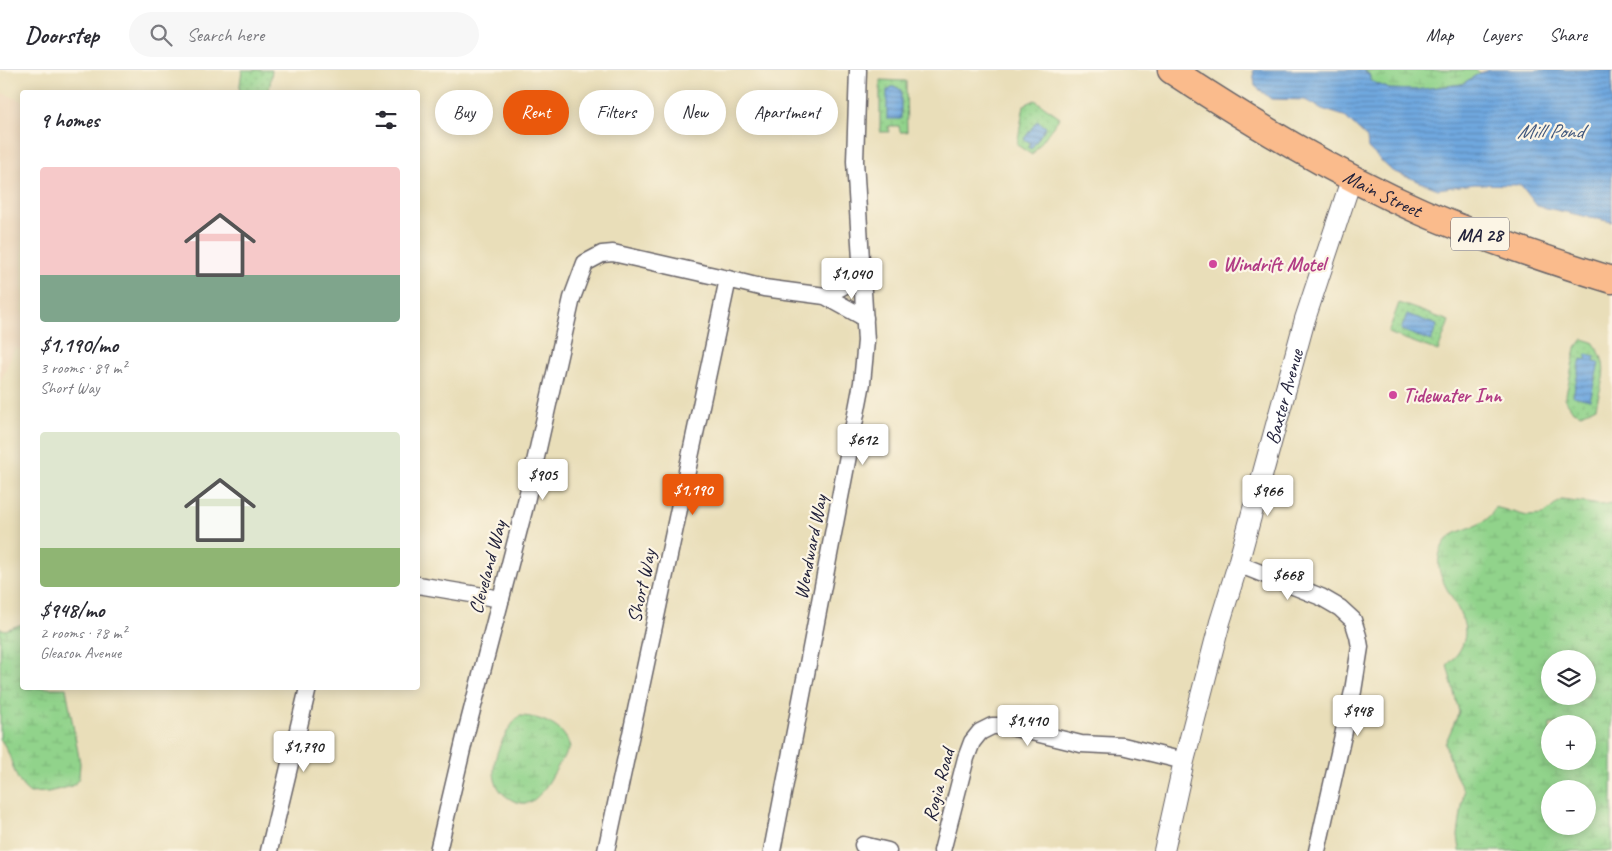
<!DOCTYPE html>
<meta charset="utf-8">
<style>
:root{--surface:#fff;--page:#f7f7f7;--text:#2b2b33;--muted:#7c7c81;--line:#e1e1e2;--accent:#ea580c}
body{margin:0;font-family:Caveat,sans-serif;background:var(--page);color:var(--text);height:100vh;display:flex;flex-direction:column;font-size:19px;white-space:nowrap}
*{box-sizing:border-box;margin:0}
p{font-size:16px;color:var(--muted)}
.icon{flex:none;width:28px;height:28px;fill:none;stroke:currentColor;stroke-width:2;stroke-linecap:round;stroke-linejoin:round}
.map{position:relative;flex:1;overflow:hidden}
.drawer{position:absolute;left:20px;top:20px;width:400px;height:600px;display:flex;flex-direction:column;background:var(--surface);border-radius:5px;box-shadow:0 2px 12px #0003}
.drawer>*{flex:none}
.top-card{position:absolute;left:435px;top:20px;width:475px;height:45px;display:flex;gap:10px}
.fabs{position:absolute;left:1541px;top:580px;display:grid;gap:10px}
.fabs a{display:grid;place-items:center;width:55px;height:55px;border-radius:50%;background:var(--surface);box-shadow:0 2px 12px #0003;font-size:25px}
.price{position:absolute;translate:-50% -42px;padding:0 11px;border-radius:5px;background:#fff;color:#222;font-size:16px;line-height:32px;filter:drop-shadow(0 1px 2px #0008)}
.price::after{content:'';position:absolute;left:50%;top:30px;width:15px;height:11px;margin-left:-8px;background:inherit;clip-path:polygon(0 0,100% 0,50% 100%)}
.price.selected{background:var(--accent);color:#fff}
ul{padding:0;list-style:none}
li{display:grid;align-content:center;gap:10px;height:265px;padding:0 20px}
li span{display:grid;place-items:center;height:155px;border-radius:5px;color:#555}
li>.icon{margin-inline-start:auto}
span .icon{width:90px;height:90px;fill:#fffc;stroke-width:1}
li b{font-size:21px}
h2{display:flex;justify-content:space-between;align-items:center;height:60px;padding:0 20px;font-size:21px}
.pill{padding:0 18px;border-radius:22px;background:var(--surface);box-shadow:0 2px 12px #0003;font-size:18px;line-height:45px}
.pill.selected{background:var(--accent);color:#fff}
header{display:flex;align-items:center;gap:30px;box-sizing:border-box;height:70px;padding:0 25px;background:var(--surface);border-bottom:1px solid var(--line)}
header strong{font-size:24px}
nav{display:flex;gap:28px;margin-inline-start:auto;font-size:18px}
.search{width:350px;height:45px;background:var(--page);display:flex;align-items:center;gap:12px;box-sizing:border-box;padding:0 18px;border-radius:28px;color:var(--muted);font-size:19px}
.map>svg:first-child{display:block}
.built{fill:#edd7bb}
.green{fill:url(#green-dots);stroke:#5a7a63}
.wetland{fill:url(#wetland-marsh);stroke:#5a7a63;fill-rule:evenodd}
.water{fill:url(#water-rules);stroke:#49658d}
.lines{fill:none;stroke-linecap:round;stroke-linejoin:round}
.minor-casing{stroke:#686467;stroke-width:19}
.tertiary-casing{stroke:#686467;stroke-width:22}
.primary-casing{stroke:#686467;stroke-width:29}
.minor{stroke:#fff;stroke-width:16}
.tertiary{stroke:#fff;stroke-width:20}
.primary{stroke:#fabb8c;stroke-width:26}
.hotel-dot{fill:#d1479c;stroke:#fcf5e5;stroke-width:2}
.labels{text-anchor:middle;stroke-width:4.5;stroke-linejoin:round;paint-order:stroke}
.shield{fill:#fcf5e5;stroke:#63616e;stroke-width:1}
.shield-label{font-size:19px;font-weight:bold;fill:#22223b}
.street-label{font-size:20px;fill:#22223b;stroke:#fcf5e5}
.hotel-label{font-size:20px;font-weight:bold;fill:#b23c85;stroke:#fcf5e5;text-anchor:start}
.water-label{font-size:21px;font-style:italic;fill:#41587d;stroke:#fcf5e5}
</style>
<header>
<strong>Doorstep</strong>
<div class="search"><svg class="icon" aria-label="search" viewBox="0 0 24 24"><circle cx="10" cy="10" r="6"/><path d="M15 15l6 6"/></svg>Search here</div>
<nav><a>Map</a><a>Layers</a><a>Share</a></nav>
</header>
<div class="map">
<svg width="1612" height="781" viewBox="0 0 1612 781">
<defs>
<pattern id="green-dots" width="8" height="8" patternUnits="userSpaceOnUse" patternTransform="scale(1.25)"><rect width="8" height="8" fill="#91d38b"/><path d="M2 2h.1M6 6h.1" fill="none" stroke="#7db579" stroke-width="1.8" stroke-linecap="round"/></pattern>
<pattern id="wetland-marsh" width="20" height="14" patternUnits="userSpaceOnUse" patternTransform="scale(1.25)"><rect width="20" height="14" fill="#91d38b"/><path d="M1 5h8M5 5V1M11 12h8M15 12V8" fill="none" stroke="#7db579"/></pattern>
<pattern id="water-rules" width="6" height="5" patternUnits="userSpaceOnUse" patternTransform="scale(1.25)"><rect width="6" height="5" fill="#70a8df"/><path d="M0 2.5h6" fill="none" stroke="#5c88b6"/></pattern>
</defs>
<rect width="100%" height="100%" fill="#fcf5e5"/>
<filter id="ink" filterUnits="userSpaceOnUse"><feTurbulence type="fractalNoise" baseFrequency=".02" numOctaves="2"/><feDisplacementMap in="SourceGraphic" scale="10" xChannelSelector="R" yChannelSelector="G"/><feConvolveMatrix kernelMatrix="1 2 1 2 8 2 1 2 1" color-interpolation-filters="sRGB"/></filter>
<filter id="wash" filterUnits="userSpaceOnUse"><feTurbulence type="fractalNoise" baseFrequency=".0096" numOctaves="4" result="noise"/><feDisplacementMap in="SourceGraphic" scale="20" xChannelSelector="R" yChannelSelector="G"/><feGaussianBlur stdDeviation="1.12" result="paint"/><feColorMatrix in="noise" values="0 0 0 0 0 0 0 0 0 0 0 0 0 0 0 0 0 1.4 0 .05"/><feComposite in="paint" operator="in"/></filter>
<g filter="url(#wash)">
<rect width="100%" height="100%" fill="#e9deb9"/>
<path class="built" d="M 0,22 L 22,31 L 22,280 L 15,278 L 0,313 Z"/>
<g class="green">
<path d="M 242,0 L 272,0 L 269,22 L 239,22 Z"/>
<path d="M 880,10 L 906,11 L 907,62 L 900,62 L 899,56 L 889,56 L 889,62 L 880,62 Z"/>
<path d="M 1035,30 L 1060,47 L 1032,85 L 1017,75 L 1024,35 Z"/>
<path d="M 1399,233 L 1449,251 L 1438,281 L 1388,263 Z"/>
<path d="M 1583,269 L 1593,272 C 1611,297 1602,309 1596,337 L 1582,344 L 1573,341 L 1565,329 L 1576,278 Z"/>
</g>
<g class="wetland">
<path d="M 1363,0 L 1477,0 L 1480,3 L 1462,14 L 1415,20 L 1389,19 L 1371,11 L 1369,4 Z"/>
<path d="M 1561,430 L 1603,435 L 1612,433 L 1612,781 L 1460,781 L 1458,765 L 1464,721 L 1455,704 L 1445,674 L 1459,642 L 1447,595 C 1498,550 1422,520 1442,477 C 1451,457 1476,461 1489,447 C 1492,445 1493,440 1495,437 L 1527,446 L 1543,445 ZM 1550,589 L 1588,589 L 1588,626 L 1550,626 ZM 1550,654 L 1588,654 L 1588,691 L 1550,691 ZM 1550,719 L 1588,719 L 1588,756 L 1550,756 Z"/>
<path d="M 22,554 L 22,618 L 66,618 L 80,693 L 79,708 L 73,716 L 48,722 L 30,723 C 10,708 15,687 0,669 L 0,558 L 5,560 Z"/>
<path d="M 519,646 C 539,646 566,656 570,678 C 558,692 547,722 532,731 C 527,735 520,733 514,731 C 477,714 499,668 519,646 Z"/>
</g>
<g class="water">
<path d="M 1253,0 L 1363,0 L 1369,4 L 1371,11 L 1389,19 L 1415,20 L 1462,14 L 1480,3 L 1490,0 L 1612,0 L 1612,152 L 1537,136 L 1521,115 L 1474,114 L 1438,119 L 1392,101 L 1368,78 L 1367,68 L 1344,46 L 1322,39 L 1305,30 L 1271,29 L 1255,16 Z"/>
<path d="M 891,17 L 896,17 L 901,20 L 901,49 L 887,49 L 887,20 L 890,20 Z"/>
<path d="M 1037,51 L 1046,57 L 1031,79 L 1028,77 L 1031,73 L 1024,69 Z"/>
<path d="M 1407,244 L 1437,255 L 1431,271 L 1401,260 Z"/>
<path d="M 1587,284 L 1595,286 L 1594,292 L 1599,293 L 1590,330 L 1573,326 L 1581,289 L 1586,290 Z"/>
</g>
</g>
<g filter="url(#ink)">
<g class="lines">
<g class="minor-casing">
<g id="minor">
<path d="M 825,226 L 864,205"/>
<path d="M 1238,494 L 1321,527 L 1340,538 L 1353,550 L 1358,566 L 1360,577 L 1353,621 L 1317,781"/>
<path d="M 418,515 L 501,529"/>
<path d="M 863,775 L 888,781"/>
<path d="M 269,781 L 308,618"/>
<path d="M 438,781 L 466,663 L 525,436 L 572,228 L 585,193 L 602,184 L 613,183 L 728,209"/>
<path d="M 606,781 L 728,209 L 764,218 L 825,226 L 865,248"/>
<path d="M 772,781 L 862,313 L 866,271 L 855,91 L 858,0"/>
<path d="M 942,781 L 966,688 L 972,672 L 980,662 L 992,656 L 1007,656 L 1081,674 L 1123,676 L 1184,691"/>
</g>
</g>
<g class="tertiary-casing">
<g id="tertiary">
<path id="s1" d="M 1164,781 L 1184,691 L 1220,552 L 1238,494 L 1305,249 L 1352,107"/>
</g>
</g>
<g class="primary-casing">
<g id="primary">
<path id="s2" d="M 1171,0 C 1252,53 1334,103 1422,142 C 1484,169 1548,190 1612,210"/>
</g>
</g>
<use href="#minor" class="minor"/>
<use href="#tertiary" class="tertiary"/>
<use href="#primary" class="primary"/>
</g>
</g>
<g class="hotel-dot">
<circle cx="1213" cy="194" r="5"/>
<circle cx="1393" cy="325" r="5"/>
</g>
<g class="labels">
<rect class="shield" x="1451" y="147.5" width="58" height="33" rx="4"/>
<g class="shield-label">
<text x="1480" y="171">MA 28</text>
</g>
<g class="street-label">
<text dy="7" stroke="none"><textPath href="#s2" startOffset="245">Main Street</textPath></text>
<text dy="7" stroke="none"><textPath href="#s1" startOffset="470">Baxter Avenue</textPath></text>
<text transform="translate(810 477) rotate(-79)" y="7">Wendward Way</text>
<text transform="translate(487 497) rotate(-75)" y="7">Cleveland Way</text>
<text transform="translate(641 516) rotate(-78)" y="7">Short Way</text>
<text transform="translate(938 715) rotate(-75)" y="7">Rogia Road</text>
</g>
<g class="hotel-label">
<text x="1223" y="201">Windrift Motel</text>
<text x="1403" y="332">Tidewater Inn</text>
</g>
<g class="water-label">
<text x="1550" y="68">Mill Pond</text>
</g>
</g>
</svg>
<div class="fabs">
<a><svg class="icon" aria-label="layers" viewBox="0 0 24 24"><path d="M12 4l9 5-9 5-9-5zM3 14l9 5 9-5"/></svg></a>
<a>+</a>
<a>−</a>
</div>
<b class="price" style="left:852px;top:230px">$1,040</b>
<b class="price" style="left:863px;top:396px">$612</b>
<b class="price" style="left:543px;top:431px">$905</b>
<b class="price selected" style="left:693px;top:446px">$1,190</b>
<b class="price" style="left:1268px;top:447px">$966</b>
<b class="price" style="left:1288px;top:531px">$668</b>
<b class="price" style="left:1358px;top:667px">$948</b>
<b class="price" style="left:1028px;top:677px">$1,410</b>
<b class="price" style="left:304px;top:703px">$1,790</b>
<div class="top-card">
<a class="pill">Buy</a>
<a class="pill selected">Rent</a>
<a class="pill">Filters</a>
<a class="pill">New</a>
<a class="pill">Apartment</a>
</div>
<section class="drawer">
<h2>9 homes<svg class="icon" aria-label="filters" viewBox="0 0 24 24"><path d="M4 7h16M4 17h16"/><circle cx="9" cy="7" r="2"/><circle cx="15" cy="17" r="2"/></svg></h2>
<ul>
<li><span style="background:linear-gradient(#f6c9c9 70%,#7fa58c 0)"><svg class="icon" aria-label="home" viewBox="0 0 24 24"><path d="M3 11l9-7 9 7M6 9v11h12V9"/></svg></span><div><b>$1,190/mo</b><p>3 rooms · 89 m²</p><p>Short Way</p></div></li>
<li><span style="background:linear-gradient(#dfe7d0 75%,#8fb573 0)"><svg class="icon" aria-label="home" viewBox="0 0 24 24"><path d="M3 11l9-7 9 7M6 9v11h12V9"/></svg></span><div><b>$948/mo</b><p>2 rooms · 78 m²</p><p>Gleason Avenue</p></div></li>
</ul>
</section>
</div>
